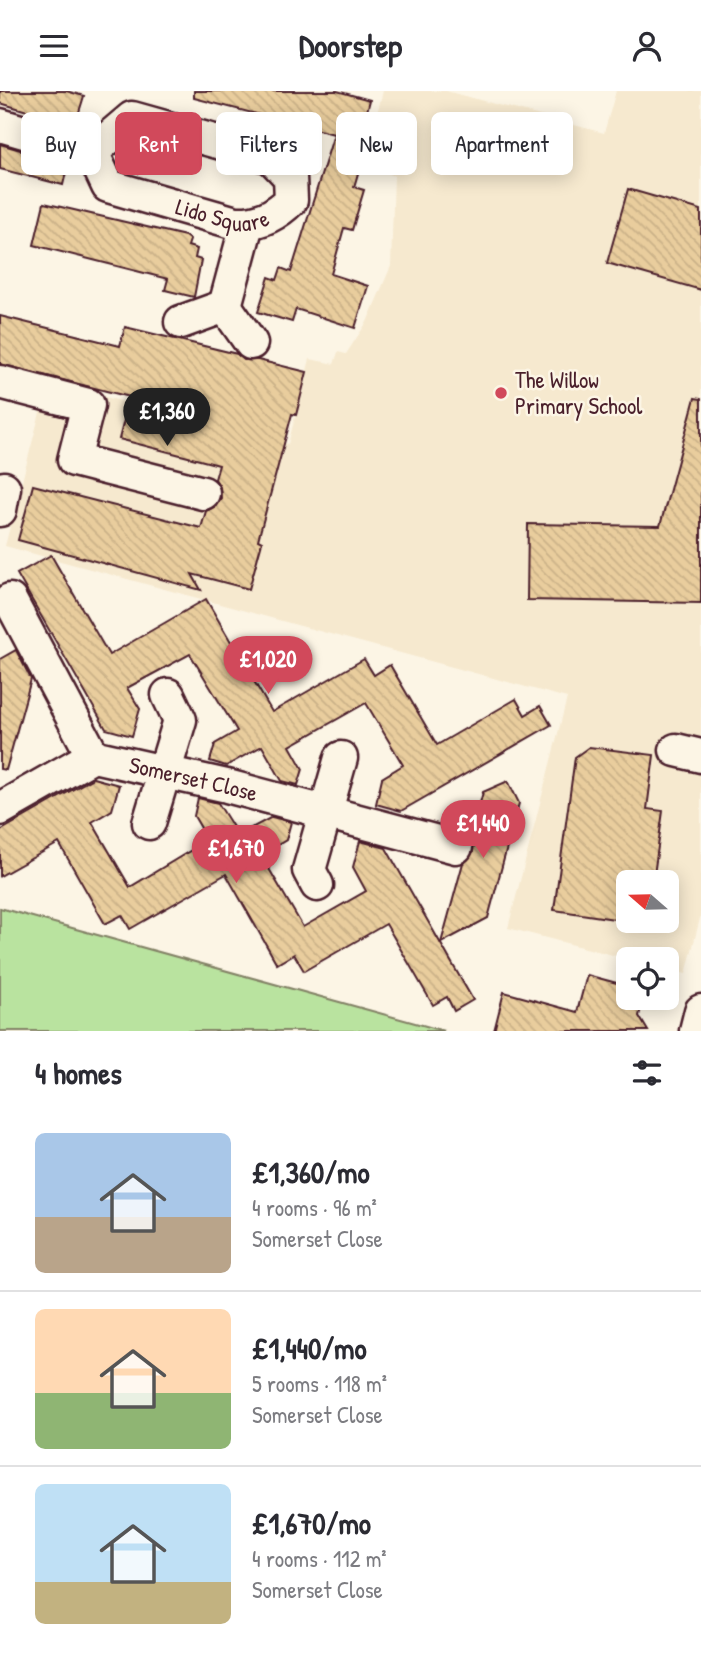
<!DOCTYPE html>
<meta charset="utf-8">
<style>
:root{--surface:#fff;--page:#f2f2f3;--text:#2b2b33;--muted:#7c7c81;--line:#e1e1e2;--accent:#d1495b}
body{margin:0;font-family:"Patrick Hand",sans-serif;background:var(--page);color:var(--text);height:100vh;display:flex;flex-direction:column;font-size:26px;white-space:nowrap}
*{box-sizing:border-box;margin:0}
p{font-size:23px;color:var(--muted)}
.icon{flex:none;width:38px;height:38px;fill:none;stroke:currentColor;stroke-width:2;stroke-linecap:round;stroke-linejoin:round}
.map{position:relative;height:940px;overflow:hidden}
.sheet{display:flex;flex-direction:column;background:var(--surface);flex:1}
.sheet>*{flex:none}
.guide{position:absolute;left:21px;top:21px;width:660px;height:63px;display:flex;gap:14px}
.needle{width:46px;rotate:290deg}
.buttons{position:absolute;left:616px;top:779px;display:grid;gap:14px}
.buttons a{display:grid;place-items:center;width:63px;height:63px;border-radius:10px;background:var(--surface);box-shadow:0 4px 18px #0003;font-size:35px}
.price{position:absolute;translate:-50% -60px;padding:0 16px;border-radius:24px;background:var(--accent);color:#fff;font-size:23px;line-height:46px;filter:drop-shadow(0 2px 4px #0008)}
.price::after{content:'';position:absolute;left:50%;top:42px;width:21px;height:16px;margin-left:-10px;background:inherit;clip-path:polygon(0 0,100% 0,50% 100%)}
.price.current{background:#222;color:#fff}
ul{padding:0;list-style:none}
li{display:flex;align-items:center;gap:21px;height:175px;padding:0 35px}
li+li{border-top:2px solid var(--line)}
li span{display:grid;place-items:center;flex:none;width:196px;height:140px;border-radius:10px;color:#555}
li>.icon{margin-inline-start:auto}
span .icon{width:84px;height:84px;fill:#fffc;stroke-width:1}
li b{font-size:30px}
h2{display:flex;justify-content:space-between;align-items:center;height:84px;padding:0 35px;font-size:30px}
.pill{padding:0 24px;border-radius:10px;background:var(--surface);box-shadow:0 4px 18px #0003;font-size:24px;line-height:63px}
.pill.current{background:var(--accent);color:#fff}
header{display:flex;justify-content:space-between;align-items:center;height:91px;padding:0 35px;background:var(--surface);font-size:32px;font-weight:700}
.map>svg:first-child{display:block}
.built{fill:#f6e9cf;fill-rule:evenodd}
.park{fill:#b9e39f;stroke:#828165;stroke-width:2}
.building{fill:url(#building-back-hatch);stroke:#4a1f2b;stroke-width:2}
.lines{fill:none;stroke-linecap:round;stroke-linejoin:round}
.minor-casing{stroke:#4a1f2b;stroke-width:37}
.minor{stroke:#fcf5e5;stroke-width:32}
.poi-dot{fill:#d1495b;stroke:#fcf5e5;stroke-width:2.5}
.labels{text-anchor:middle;stroke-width:5;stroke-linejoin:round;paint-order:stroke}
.street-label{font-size:23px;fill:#4a1f2b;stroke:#fcf5e5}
.poi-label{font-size:23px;fill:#4a1f2b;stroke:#fcf5e5;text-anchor:start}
</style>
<header><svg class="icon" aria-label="menu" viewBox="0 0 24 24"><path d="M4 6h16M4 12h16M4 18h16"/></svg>Doorstep<svg class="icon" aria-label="person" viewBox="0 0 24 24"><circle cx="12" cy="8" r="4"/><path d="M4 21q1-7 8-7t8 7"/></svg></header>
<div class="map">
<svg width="701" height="940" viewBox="0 0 701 940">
<defs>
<pattern id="building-back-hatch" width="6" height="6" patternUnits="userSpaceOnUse" patternTransform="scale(1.75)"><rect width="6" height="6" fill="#e9cd9d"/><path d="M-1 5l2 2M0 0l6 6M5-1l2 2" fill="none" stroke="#c9b087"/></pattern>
</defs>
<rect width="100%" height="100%" fill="#fcf5e5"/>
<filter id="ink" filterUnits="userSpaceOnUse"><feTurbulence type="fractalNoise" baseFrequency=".0143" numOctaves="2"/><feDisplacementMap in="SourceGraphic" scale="14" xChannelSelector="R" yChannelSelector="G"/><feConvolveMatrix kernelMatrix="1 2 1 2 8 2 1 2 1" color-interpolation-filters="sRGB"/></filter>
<g filter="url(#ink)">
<path class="built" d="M 383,0 L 446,0 L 604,42 L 616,0 L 701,0 L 701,823 L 686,883 L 667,878 L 667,868 L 628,868 L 508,837 L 567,607 L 5,455 L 42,314 L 0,279 L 288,353 L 310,268 L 334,273 L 338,261 L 346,263 L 367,231 L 391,175 L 394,85 L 386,81 L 388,71 L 366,64 ZM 628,791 L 667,791 L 667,830 L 628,830 Z"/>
<path class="park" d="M 0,817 L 444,940 L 0,940 Z"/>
<g class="building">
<path d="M 0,0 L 66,0 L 84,5 L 75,34 L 0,12 Z"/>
<path d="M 194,0 L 337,0 L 370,9 L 354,69 L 361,72 L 354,96 L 364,99 L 352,139 L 344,137 L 331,183 L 368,195 L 355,237 L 296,218 L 292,231 L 258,221 L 269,186 L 277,189 L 281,177 L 291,181 L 334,43 L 194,7 Z"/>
<path d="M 0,53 L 68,73 L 63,94 L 0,78 Z"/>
<path d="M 628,98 L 701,119 L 701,199 L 607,172 Z"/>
<path d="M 44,112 L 185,145 L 190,149 L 188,155 L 197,158 L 195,167 L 201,169 L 194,206 L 165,199 L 168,188 L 34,154 Z"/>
<path d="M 0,225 L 120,255 L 125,236 L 237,263 L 244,269 L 258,269 L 307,281 L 296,324 L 292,323 L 258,449 L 262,451 L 249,498 L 192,483 L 201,499 L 18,449 L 33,394 L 201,437 L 206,420 L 216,415 L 221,407 L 220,396 L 215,388 L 219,374 L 119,348 L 130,306 L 0,273 Z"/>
<path d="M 695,307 L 701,308 L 701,512 L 527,509 L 528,433 L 660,435 Z"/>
<path d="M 51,464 L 109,564 L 206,508 L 272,621 L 364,568 L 374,584 L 390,574 L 437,654 L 516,608 L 525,624 L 540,615 L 551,634 L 401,720 L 376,713 L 382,687 L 403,674 L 366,612 L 290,655 L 303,678 L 298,694 L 282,690 L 262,655 L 226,675 L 210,670 L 215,653 L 237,640 L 190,563 L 127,597 L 140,618 L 132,645 L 106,638 L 17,483 Z"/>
<path d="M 16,559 L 31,588 L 6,679 L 0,678 L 0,568 Z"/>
<path d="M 589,656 L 654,664 L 647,718 L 663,720 L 653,791 L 628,791 L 628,830 L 554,819 L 575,666 Z"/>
<path d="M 93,687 L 119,694 L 112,719 L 92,731 L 130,796 L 208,749 L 194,725 L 198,707 L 218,712 L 238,744 L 272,726 L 291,731 L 286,749 L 261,764 L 303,836 L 366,800 L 353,776 L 360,750 L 386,757 L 473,909 L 454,920 L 447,906 L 433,914 L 386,833 L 304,880 L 294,863 L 277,873 L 226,783 L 130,838 L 122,824 L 105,833 L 59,752 L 0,785 L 0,740 Z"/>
<path d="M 508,690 L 519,712 L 488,827 L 441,852 L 463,772 L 473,761 L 471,745 L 483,701 Z"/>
<path d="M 587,884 L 628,895 L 625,906 L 644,906 L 639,925 L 648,940 L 494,940 L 504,901 L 577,921 Z"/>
</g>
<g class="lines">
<g class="minor-casing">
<g id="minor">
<path id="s1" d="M 0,34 L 92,61 L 108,95 L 236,132 C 258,133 275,125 291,109 L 290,86 L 271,66 L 132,27 L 92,61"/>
<path d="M 225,215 L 247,133"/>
<path d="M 225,215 L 251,252"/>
<path d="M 181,231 L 225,215"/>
<path d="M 0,291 L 88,314 L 74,369 L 203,402"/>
<path d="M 0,419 L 4,397"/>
<path d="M 10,509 L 93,665"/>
<path d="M 676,659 L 701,665"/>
<path id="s2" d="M 0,718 L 93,665 L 227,695 L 456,756"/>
<path d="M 149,732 L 180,629 L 168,604"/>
<path d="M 317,794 L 309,779 L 341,667"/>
<path d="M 696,940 L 701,920"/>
</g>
</g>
<use href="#minor" class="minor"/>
</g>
</g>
<circle class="poi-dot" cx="501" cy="302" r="7"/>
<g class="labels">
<g class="street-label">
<text dy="8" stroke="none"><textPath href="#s1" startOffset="252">Lido Square</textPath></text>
<text dy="8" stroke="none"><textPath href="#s2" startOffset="210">Somerset Close</textPath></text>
</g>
<g class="poi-label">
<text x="515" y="297">The Willow<tspan x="515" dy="26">Primary School</tspan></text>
</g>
</g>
</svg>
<div class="buttons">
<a><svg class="needle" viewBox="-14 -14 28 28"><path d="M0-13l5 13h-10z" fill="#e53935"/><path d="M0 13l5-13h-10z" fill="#7c7c81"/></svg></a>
<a><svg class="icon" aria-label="locate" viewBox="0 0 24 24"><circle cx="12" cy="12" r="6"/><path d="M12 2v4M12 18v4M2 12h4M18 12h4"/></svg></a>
</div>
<b class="price current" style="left:167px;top:357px">£1,360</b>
<b class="price" style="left:268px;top:605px">£1,020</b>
<b class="price" style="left:483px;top:769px">£1,440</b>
<b class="price" style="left:236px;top:794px">£1,670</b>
<div class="guide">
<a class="pill">Buy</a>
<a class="pill current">Rent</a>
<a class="pill">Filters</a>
<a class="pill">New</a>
<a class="pill">Apartment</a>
</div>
</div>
<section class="sheet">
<h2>4 homes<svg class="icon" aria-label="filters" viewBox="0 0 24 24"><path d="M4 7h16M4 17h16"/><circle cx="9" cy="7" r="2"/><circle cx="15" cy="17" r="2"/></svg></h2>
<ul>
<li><span style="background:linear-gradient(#a9c7e8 60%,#b9a48a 0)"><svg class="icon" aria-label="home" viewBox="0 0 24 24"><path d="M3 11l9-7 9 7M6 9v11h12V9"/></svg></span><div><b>£1,360/mo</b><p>4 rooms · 96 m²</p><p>Somerset Close</p></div></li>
<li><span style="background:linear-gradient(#ffd9b3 60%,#8fb573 0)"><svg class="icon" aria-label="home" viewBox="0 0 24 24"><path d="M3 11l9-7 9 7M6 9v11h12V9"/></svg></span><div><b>£1,440/mo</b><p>5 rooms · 118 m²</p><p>Somerset Close</p></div></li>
<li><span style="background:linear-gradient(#bfe0f5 70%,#c2b280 0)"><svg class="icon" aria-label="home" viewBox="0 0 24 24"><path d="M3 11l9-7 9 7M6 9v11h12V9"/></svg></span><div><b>£1,670/mo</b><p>4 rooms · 112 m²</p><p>Somerset Close</p></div></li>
</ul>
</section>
